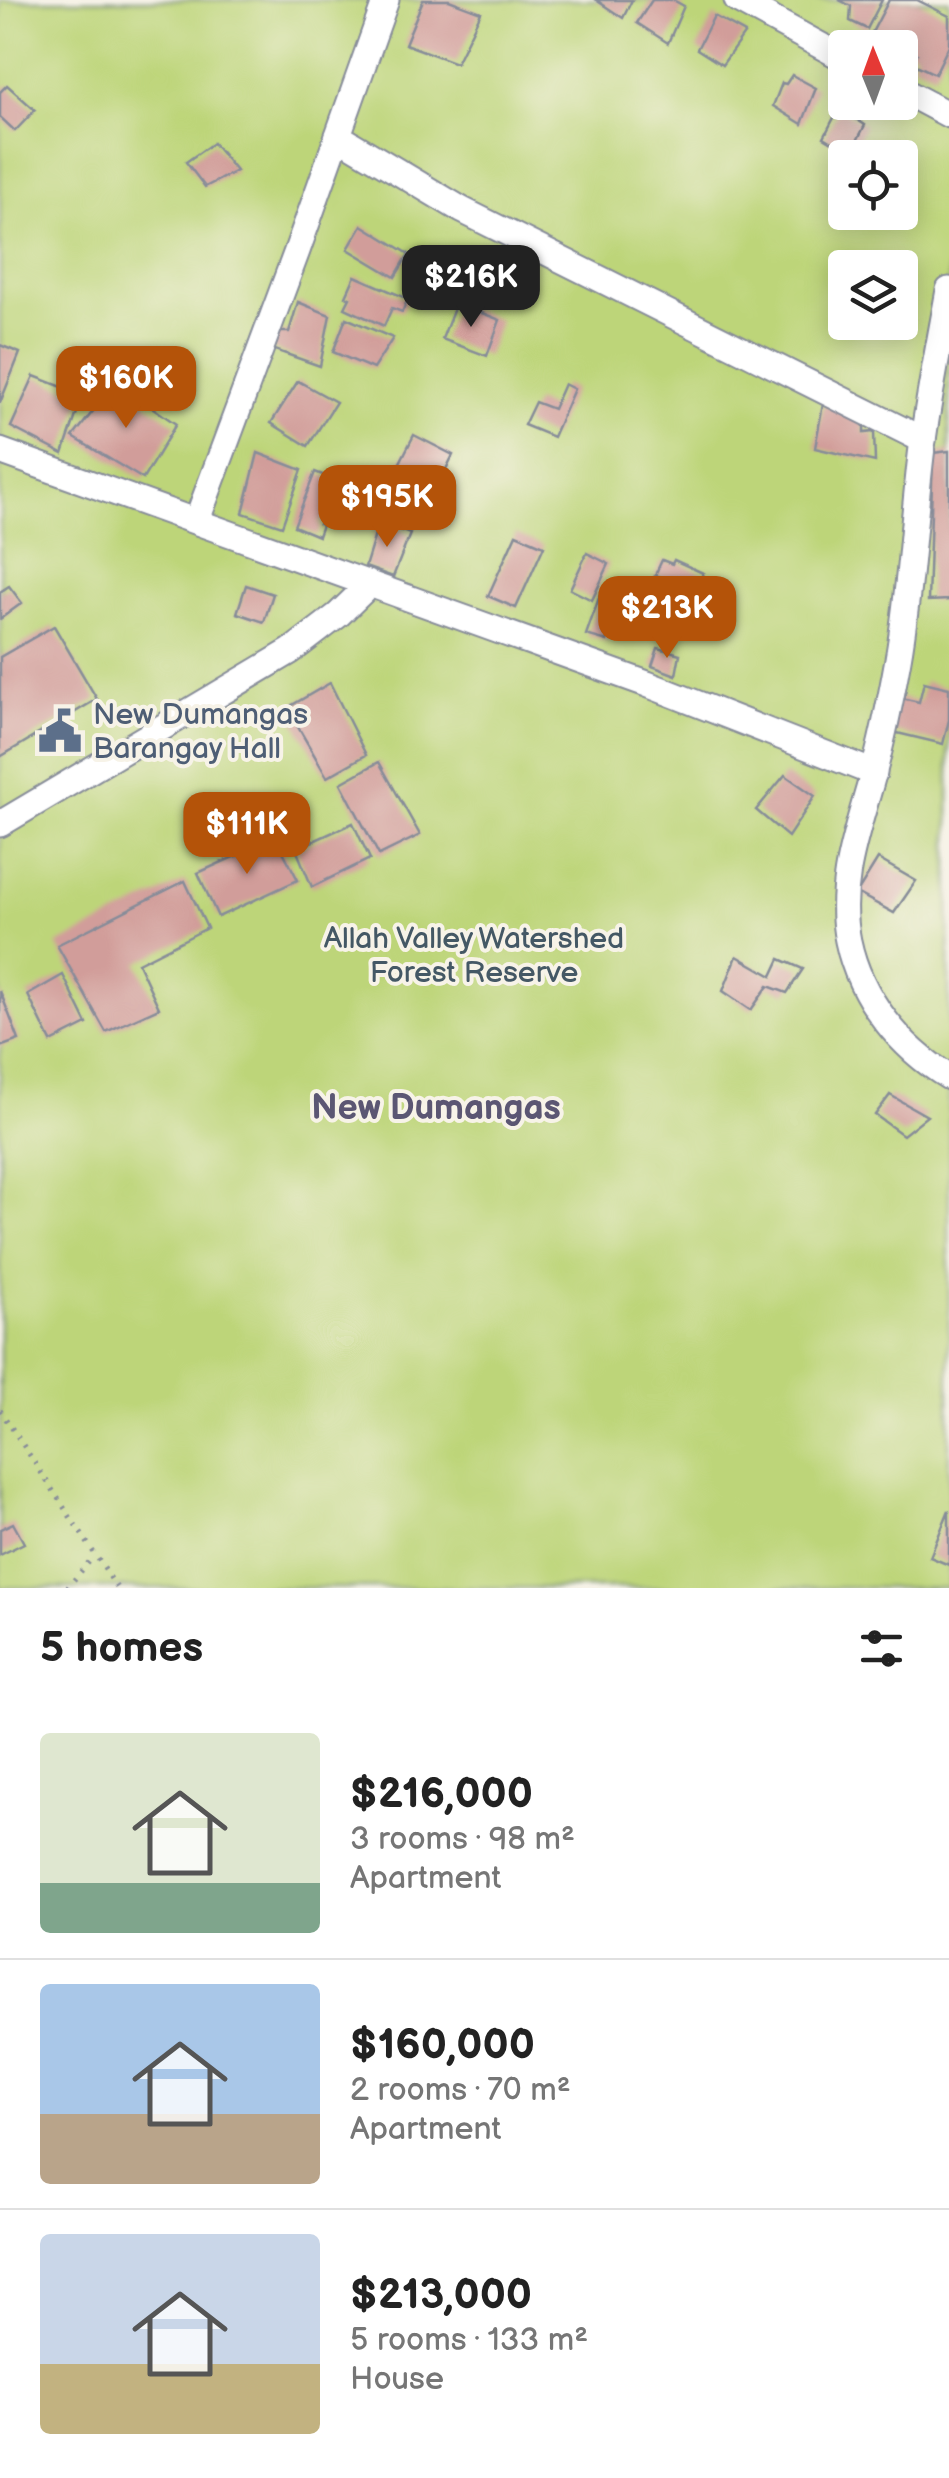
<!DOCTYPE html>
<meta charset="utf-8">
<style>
:root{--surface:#fff;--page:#f6f6f6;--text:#222;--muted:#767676;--line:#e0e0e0;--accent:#b45309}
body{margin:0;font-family:"Balsamiq Sans",sans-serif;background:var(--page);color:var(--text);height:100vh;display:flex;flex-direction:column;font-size:38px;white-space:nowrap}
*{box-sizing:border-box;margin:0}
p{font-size:32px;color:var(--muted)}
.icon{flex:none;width:55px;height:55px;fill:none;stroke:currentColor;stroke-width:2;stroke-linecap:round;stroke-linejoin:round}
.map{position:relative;height:1588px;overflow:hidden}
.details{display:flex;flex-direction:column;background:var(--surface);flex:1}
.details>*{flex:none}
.needle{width:65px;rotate:359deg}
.controls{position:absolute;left:828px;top:30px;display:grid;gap:20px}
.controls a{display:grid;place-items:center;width:90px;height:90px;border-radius:10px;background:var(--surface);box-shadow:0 5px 25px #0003;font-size:50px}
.price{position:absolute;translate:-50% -85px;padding:0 22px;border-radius:20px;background:var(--accent);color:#fff;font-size:32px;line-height:65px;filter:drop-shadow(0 2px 5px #0008)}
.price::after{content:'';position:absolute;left:50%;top:60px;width:30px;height:22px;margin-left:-15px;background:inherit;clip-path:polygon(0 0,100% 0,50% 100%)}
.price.on{background:#222;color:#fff}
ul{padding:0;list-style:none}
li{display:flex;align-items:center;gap:30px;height:250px;padding:0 40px}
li+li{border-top:2px solid var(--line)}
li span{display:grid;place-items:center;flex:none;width:280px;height:200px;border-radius:10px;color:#555}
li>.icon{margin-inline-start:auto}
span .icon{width:120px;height:120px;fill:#fffc;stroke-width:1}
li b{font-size:42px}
h2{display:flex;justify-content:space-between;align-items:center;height:120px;padding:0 40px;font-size:42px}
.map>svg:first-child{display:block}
.green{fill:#bdd579;stroke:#6c826c;stroke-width:2.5;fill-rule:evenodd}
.building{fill:#d19d9a}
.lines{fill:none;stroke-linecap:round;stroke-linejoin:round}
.street-casing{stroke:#878c99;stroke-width:29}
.path{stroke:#878c99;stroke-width:5;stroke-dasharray:2.5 8;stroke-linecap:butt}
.street{stroke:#fff;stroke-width:25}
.labels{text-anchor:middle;stroke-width:8;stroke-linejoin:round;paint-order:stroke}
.service-label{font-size:30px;fill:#4e5e75;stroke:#f7f3e8;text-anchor:start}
.park-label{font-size:30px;fill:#445865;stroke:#f7f3e8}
.quarter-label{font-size:35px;font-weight:bold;fill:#5b5673;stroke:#f7f3e8}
</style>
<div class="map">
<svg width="949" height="1588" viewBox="0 0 949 1588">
<rect width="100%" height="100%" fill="#f7f3e8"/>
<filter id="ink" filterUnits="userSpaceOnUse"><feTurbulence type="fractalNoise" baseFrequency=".01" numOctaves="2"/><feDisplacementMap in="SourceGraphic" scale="20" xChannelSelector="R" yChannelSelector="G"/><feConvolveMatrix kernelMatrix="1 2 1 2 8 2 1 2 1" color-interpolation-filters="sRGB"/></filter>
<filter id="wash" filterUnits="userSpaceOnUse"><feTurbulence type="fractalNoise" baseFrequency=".0048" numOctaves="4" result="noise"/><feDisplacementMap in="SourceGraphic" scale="40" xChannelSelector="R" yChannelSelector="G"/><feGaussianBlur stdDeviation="2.25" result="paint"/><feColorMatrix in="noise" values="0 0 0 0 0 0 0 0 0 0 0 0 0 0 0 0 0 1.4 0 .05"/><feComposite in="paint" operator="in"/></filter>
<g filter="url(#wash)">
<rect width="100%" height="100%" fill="#f3e9d4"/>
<path class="green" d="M 0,0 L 949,0 L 949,1588 L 0,1588 ZM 845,48 L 900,48 L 900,102 L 845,102 ZM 845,158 L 900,158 L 900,212 L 845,212 ZM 845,268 L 900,268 L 900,322 L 845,322 Z"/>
<g id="blocks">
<g class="building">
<path d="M 423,0 L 449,0 L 481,12 L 456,63 L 405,44 Z"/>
<path d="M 596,0 L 632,0 L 623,18 Z"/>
<path d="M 652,0 L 673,0 L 684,6 L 668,43 L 637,23 Z"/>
<path d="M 839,0 L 882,0 L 867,29 L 850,21 L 851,6 Z"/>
<path d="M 889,0 L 917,0 L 949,16 L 949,45 L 935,74 L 912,63 L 917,54 L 903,47 L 874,48 L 866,44 Z"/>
<path d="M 714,16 L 745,33 L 722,65 L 697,49 Z"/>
<path d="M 792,75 L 816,88 L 802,124 L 773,106 L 782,83 L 786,84 Z"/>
<path d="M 7,85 L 35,110 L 15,131 L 0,117 L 0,92 Z"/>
<path d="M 839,108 L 865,125 L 851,153 L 824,137 Z"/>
<path d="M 213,143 L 236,171 L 205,187 L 186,162 Z"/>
<path d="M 362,225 L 409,254 L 395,277 L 348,249 Z"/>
<path d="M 355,276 L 408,299 L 402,312 L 392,308 L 384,326 L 345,308 L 350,298 L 346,296 Z"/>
<path d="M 298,302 L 330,315 L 320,366 L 269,348 L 275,332 L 289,332 Z"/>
<path d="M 456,303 L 500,320 L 487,356 L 442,339 Z"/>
<path d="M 346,318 L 393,338 L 373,369 L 333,352 Z"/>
<path d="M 0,345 L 20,353 L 0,403 Z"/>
<path d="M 34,376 L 83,395 L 63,454 L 11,427 Z"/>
<path d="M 298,381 L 336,402 L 308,446 L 271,423 Z"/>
<path d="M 116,382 L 176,424 L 143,479 L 73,437 Z"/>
<path d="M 564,384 L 574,389 L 553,437 L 524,425 L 535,402 L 553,409 Z"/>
<path d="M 823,404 L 864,410 L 864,433 L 874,432 L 875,462 L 815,448 Z"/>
<path d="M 414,435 L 453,455 L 424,514 L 414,509 L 406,525 L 383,514 L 383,496 Z"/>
<path d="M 949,451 L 949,600 L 928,601 L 933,453 Z"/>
<path d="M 258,453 L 302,470 L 282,526 L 243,513 Z"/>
<path d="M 315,472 L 351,486 L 344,504 L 339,503 L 331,524 L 321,520 L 319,524 L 322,525 L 318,536 L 294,526 Z"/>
<path d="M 379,522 L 410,534 L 393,577 L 365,567 Z"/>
<path d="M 516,534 L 544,546 L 516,608 L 488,596 Z"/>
<path d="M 587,553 L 609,564 L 592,600 L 570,589 Z"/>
<path d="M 662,560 L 672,564 L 674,560 L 703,573 L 682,624 L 650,611 L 663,578 L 655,575 Z"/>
<path d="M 246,585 L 273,594 L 264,622 L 237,613 Z"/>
<path d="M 9,586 L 22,603 L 0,619 L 0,592 Z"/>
<path d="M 601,592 L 621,599 L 607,641 L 586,635 Z"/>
<path d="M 54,626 L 97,699 L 0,757 L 0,657 Z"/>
<path d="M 658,648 L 680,654 L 676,675 L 652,666 Z"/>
<path d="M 924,682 L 949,688 L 949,720 L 943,744 L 889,731 L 897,697 L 919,702 Z"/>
<path d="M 330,683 L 366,755 L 327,777 L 287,708 Z"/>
<path d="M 379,762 L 420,835 L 379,855 L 341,783 Z"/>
<path d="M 785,775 L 815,796 L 788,837 L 756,810 Z"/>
<path d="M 353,823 L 370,859 L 312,887 L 296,849 Z"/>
<path d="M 276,838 L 298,880 L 218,917 L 198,873 Z"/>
<path d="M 878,859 L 916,881 L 894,913 L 857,893 Z"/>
<path d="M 185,881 L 207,928 L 138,963 L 159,1008 L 106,1032 L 57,945 Z"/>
<path d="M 737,956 L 772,976 L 780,959 L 803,969 L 787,993 L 768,986 L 751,1010 L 723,991 Z"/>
<path d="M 63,975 L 87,1024 L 51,1042 L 28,995 Z"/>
<path d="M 0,991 L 19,1040 L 0,1047 Z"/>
<path d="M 890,1095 L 927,1116 L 903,1135 L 875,1115 Z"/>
<path d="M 949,1510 L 949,1565 L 930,1557 Z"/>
<path d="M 13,1523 L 24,1543 L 0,1555 L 0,1529 Z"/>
</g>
</g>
</g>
<g filter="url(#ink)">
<use href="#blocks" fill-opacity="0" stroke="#878c99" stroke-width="2.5"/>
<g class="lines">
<g class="street-casing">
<g id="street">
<path d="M 737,0 L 845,59"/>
<path d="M 900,89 L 949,115"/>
<path d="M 338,136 L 462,210 L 923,440"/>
<path d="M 949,290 C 940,340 930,390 923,440 C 913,513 911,587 898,659 C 891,698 883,739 872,778 C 858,830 836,885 848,941 C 860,998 900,1048 949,1077"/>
<path d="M 0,451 L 647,684 L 874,773"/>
<path d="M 197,520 L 297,251 L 386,0"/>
<path d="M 0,824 L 291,651 L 338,615 L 368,586"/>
</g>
</g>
<g class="path">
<path d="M 0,1410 L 117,1588"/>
<path d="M 67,1588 L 94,1556"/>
</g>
<use href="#street" class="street"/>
</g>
</g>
<defs>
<g id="civic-bare" transform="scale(3.45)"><path d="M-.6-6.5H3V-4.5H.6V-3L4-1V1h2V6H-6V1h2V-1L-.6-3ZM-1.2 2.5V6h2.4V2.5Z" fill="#5c6f8a" stroke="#f7f3e8" stroke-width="2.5" paint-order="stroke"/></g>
</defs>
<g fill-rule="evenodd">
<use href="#civic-bare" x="60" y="731"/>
</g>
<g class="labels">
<g class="service-label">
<text x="93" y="724">New Dumangas<tspan x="93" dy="34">Barangay Hall</tspan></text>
</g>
<g class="park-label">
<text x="474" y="948">Allah Valley Watershed<tspan x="474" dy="34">Forest Reserve</tspan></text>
</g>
<g class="quarter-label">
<text x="436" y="1119">New Dumangas</text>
</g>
</g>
</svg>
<div class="controls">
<a><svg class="needle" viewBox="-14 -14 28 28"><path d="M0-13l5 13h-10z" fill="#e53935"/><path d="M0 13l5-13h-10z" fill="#767676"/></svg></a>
<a><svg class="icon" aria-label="locate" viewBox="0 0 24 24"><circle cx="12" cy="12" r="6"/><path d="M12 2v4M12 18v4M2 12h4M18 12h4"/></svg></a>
<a><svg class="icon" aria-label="layers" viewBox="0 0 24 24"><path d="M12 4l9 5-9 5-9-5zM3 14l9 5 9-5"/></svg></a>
</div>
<b class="price on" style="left:471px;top:330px">$216K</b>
<b class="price" style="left:126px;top:431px">$160K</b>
<b class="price" style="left:387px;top:550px">$195K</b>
<b class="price" style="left:667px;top:661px">$213K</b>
<b class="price" style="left:247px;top:877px">$111K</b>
</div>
<section class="details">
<h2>5 homes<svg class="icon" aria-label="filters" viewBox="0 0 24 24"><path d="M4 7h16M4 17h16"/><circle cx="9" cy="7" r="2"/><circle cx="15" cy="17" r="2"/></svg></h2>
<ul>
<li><span style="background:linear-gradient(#dfe7d0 75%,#7fa58c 0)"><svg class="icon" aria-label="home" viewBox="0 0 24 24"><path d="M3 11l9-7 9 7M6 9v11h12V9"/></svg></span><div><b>$216,000</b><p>3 rooms · 98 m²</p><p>Apartment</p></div></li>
<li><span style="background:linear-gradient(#a9c7e8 65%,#b9a48a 0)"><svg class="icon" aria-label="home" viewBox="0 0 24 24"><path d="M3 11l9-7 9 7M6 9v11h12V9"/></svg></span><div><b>$160,000</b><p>2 rooms · 70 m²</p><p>Apartment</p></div></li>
<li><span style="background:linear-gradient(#c9d6e8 65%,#c2b280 0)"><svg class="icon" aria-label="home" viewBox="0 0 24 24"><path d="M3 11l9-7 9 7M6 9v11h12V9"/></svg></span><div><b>$213,000</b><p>5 rooms · 133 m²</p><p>House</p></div></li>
</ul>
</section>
